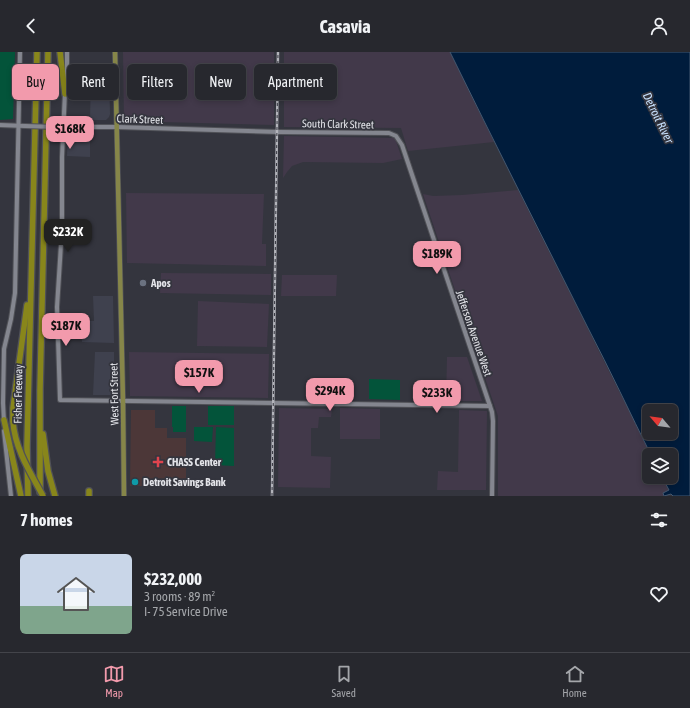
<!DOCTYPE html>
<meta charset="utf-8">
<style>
:root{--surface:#27282e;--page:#33343a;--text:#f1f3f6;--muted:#a4a6aa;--line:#43444a;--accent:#f29aac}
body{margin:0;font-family:"Asap Condensed",sans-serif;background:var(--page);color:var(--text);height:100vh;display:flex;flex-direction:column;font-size:15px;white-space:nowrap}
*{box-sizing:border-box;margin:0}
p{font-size:13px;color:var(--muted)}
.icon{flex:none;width:22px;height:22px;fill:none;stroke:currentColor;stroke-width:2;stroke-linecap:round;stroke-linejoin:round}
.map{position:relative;height:444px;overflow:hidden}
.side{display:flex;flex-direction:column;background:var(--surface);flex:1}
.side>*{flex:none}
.banner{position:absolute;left:12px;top:12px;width:400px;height:36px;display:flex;gap:8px}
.needle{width:26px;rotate:299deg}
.controls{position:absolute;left:642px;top:352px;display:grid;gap:8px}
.controls a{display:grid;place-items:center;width:36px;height:36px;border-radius:6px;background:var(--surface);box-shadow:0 2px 6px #0003,0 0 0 1px var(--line);font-size:20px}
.price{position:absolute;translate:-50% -34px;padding:0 9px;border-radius:8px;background:var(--accent);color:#111;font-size:13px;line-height:26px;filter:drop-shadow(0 1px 2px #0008)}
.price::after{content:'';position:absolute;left:50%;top:24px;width:12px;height:9px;margin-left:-6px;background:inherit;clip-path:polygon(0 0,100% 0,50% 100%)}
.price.current{background:#222;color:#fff}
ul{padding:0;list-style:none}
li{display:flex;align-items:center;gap:12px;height:100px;padding:0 20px}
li+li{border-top:1px solid var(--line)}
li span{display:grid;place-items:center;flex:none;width:112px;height:80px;border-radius:6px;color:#555}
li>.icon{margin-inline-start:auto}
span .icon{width:48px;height:48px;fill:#fffc;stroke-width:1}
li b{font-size:17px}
h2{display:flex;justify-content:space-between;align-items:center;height:48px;padding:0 20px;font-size:17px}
.tag{padding:0 14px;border-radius:6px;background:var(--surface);box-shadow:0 2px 6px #0003,0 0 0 1px var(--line);font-size:14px;line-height:36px}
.tag.current{background:var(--accent);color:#111}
header{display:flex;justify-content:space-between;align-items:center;height:52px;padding:0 20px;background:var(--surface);font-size:18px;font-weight:700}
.tabs{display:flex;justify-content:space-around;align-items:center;height:56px;border-top:1px solid var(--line);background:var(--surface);font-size:11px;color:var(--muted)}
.tabs a{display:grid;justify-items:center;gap:2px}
.tabs .current{color:var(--accent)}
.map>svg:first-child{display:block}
.built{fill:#3f414e}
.industrial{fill:#42394a}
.medical{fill:#4c3738}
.green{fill:#03543a}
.water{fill:#001c3c;stroke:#445870;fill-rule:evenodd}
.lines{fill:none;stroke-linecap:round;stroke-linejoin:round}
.secondary-casing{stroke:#505157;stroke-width:6}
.primary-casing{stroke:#505157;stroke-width:6}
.highway-casing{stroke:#505157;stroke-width:8}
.secondary{stroke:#84868f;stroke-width:4}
.primary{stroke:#868649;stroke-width:4.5}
.highway{stroke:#88861b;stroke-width:5.5}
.rail-casing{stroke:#b3b4bb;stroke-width:2.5}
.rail{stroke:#34353e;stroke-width:1;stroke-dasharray:3;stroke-linecap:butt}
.secondary-bridge-casing{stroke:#505157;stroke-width:6;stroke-linecap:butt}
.highway-bridge-casing{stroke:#505157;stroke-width:8;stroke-linecap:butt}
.secondary-bridge{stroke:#84868f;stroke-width:4}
.highway-bridge{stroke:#88861b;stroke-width:5.5}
.worship-dot{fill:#6b7280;stroke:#34353e;stroke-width:1.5}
.health-dot{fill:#e0444e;stroke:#34353e;stroke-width:1.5}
.culture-dot{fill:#0f9aa8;stroke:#34353e;stroke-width:1.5}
.labels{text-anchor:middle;stroke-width:3.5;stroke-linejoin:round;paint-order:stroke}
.street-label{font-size:11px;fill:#e3e4e9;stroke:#34353e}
.poi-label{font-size:11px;font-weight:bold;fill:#e3e4e9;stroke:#34353e;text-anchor:start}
.water-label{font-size:12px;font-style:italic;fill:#c7e0fd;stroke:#34353e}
</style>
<header><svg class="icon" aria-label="back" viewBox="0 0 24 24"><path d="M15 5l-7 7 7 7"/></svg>Casavia<svg class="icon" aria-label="person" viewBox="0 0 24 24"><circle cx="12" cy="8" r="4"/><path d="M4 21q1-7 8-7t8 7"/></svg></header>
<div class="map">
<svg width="690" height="444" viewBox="0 0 690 444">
<rect width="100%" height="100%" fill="#34353e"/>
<g class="built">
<path d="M 91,23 L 109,23 L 110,62 L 109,65 L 106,68 L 90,68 Z"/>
<path d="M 68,81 L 90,81 L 90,105 L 67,104 Z"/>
<path d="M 93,244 L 113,244 L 114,291 L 82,290 L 82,269 L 94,269 Z"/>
<path d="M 95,300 L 114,300 L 114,343 L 93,343 Z"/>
</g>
<g class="industrial">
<path d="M 123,0 L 274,0 L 274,73 L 124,69 Z"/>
<path d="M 284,0 L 450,0 L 494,90 L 408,99 L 401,76 L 284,75 Z"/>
<path d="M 284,84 L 395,86 L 402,107 L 383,111 L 303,110 L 292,114 L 287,120 L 283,126 Z"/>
<path d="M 518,138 L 651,403 L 649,403 L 649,425 L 662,425 L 668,437 L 669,438 L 663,441 L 664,444 L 498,444 L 498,364 L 455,238 L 423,142 L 433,144 L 462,143 Z"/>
<path d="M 126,141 L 264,142 L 262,192 L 266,192 L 266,214 L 127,211 Z"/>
<path d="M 161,221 L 271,222 L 271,243 L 160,241 Z"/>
<path d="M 282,223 L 337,223 L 336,244 L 281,244 Z"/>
<path d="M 198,249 L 269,252 L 267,295 L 197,294 Z"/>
<path d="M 129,300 L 269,302 L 268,346 L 130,344 Z"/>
<path d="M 447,305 L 467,305 L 482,349 L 446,349 Z"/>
<path d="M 279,356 L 332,357 L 331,365 L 319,365 L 318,376 L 311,376 L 311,404 L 331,405 L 330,436 L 278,435 Z"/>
<path d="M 340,356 L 380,357 L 380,387 L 340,387 Z"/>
<path d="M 459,358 L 487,359 L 486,438 L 437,438 L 438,419 L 458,420 Z"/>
</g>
<path class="medical" d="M 131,358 L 155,358 L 155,376 L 167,376 L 167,386 L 186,386 L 186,434 L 130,434 Z"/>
<g class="green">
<path d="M 0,0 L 15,0 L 13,67 L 0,68 Z"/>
<path d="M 369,327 L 400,328 L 400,348 L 369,347 Z"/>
<path d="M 172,354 L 186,354 L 186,380 L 173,380 L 173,375 L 172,375 Z"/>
<rect x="208" y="354" width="26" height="19"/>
<path d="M 194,375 L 213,375 L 212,390 L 194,389 Z"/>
<path d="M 216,375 L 234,376 L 234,414 L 215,413 Z"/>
</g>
<path class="water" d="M 450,0 L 690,0 L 690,444 L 673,444 L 671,442 L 664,444 L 663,441 L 669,438 L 662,425 L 671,425 L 671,403 L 651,403 C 630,361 610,318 588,276 C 542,184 495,92 450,0 ZM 649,359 L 671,359 L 671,381 L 649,381 Z"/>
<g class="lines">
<g class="secondary-casing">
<g id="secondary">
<path d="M 66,34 L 67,19 L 67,0"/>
<path d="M 65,40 L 62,105 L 62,177 L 57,255 L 60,348 L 490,354"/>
<path d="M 0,73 L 25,74"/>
<path d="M 56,75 L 117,75 L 279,80 L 389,81 L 396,84 L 402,93 L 492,360 L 493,369 L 492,444"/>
<path d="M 4,370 L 3,351 L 4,297 L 11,267 L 15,241 L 20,0"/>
<path d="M 4,379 L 11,444"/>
</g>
</g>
<g class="primary-casing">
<path id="primary" d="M 115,0 L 123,349 L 124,444"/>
</g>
<g class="highway-casing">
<g id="highway">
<path d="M 60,0 L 65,42"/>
<path d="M 4,368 L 21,444"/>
<path d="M 13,370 L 13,356 L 27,253"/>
<path d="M 43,382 L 48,419 L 55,444"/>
<path d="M 40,440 L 40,338 L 48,0"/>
<path d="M 28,444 L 27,394 L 37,0"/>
<path d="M 89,444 L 89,439"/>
</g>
</g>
<use href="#secondary" class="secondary"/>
<use href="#primary" class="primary"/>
<use href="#highway" class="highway"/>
<g class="rail-casing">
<path id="rail" d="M 272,444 L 278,0"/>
</g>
<use href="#rail" class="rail"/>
<g class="secondary-bridge-casing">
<path id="secondary-bridge" d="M 25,74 L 56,75"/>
</g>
<g class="highway-bridge-casing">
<path id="highway-bridge" d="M 13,370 C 15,397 30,420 43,444"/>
</g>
<use href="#secondary-bridge" class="secondary-bridge"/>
<use href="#highway-bridge" class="highway-bridge"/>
</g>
<circle class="worship-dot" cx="143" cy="231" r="4"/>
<path class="health-dot" d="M156 404h4v4h4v4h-4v4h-4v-4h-4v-4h4z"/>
<circle class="culture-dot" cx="135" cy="430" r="4"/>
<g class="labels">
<g class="street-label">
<text transform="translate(140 67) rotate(2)" y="4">Clark Street</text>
<text transform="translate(338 72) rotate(1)" y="4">South Clark Street</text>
<text transform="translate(474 281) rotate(71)" y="4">Jefferson Avenue West</text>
<text transform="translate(18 342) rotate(-89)" y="4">Fisher Freeway</text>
<text transform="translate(114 342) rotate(-91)" y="4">West Fort Street</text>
</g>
<g class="poi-label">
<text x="151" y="235">Apos</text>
<text x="167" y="414">CHASS Center</text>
<text x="143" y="434">Detroit Savings Bank</text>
</g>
<g class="water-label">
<text transform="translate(658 66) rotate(64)" y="4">Detroit River</text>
</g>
</g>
</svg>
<div class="controls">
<a><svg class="needle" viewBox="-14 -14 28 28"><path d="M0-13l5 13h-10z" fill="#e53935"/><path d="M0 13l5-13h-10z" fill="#a4a6aa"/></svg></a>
<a><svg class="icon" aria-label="layers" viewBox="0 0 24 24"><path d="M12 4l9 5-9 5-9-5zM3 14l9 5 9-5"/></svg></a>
</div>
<b class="price" style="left:70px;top:98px">$168K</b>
<b class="price current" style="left:68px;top:201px">$232K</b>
<b class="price" style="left:437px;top:223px">$189K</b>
<b class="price" style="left:66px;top:295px">$187K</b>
<b class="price" style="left:199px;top:342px">$157K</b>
<b class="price" style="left:330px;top:360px">$294K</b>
<b class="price" style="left:437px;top:362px">$233K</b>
<div class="banner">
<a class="tag current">Buy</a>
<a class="tag">Rent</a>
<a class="tag">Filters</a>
<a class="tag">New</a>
<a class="tag">Apartment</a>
</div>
</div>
<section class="side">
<h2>7 homes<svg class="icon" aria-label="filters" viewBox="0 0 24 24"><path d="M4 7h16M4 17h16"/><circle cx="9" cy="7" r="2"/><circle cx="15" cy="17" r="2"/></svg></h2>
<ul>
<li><span style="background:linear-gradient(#c9d6e8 65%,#7fa58c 0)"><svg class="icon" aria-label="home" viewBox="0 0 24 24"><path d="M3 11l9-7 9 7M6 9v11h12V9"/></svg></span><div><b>$232,000</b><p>3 rooms · 89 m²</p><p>I- 75 Service Drive</p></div><svg class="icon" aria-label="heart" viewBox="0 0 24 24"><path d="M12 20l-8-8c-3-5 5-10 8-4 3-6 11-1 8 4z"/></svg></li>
</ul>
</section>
<nav class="tabs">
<a class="current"><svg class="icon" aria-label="map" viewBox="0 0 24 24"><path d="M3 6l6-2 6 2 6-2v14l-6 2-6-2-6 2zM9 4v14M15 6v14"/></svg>Map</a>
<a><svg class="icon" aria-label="saved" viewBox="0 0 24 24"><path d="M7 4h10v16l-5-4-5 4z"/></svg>Saved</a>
<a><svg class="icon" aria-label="home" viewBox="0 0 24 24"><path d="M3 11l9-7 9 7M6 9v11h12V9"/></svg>Home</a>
</nav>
